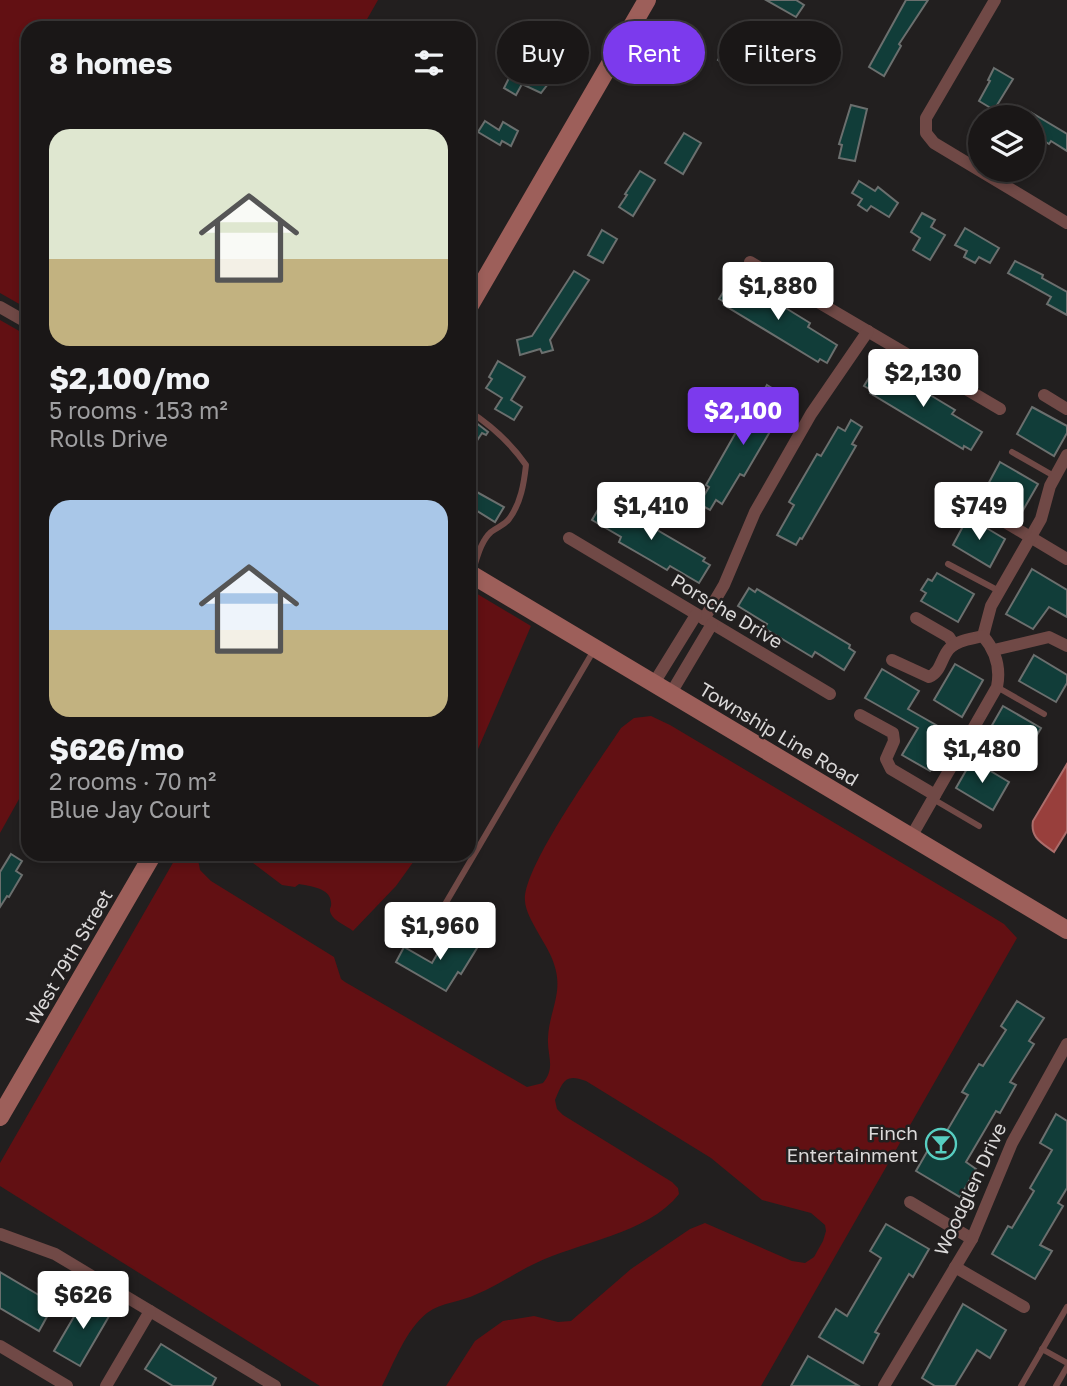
<!DOCTYPE html>
<meta charset="utf-8">
<style>
:root{--surface:#1a1717;--page:#272424;--text:#f1f3f6;--muted:#9f9fa1;--line:#383636;--accent:#7c3aed}
body{margin:0;font-family:"Golos Text",sans-serif;background:var(--page);color:var(--text);height:100vh;display:flex;flex-direction:column;font-size:26px;white-space:nowrap}
*{box-sizing:border-box;margin:0}
p{font-size:23px;color:var(--muted)}
.icon{flex:none;width:38px;height:38px;fill:none;stroke:currentColor;stroke-width:2;stroke-linecap:round;stroke-linejoin:round}
.map{position:relative;flex:1;overflow:hidden}
.panel{position:absolute;left:21px;top:21px;width:455px;height:840px;display:flex;flex-direction:column;background:var(--surface);border-radius:21px;box-shadow:0 4px 10px #0003,0 0 0 2px var(--line)}
.panel>*{flex:none}
.banner{position:absolute;left:497px;top:21px;width:464px;height:63px;display:flex;gap:14px}
.tools{position:absolute;left:968px;top:105px;display:grid;gap:14px}
.tools a{display:grid;place-items:center;width:77px;height:77px;border-radius:50%;background:var(--surface);box-shadow:0 4px 10px #0003,0 0 0 2px var(--line);font-size:35px}
.price{position:absolute;translate:-50% -60px;padding:0 16px;border-radius:7px;background:#fff;color:#222;font-size:23px;line-height:46px;filter:drop-shadow(0 2px 4px #0008)}
.price::after{content:'';position:absolute;left:50%;top:42px;width:21px;height:16px;margin-left:-10px;background:inherit;clip-path:polygon(0 0,100% 0,50% 100%)}
.price.on{background:var(--accent);color:#fff}
ul{padding:0;list-style:none}
li{display:grid;align-content:center;gap:14px;height:371px;padding:0 28px}
li span{display:grid;place-items:center;height:217px;border-radius:21px;color:#555}
li>.icon{margin-inline-start:auto}
span .icon{width:126px;height:126px;fill:#fffc;stroke-width:1}
li b{font-size:30px}
h2{display:flex;justify-content:space-between;align-items:center;height:84px;padding:0 28px;font-size:30px}
.tag{padding:0 24px;border-radius:32px;background:var(--surface);box-shadow:0 4px 10px #0003,0 0 0 2px var(--line);font-size:24px;line-height:63px}
.tag.on{background:var(--accent);color:#fff}
.map>svg:first-child{display:block}
.green{fill:#621013}
.water{fill:#983f3c;stroke:#ac6d6b;stroke-width:2}
.building{fill:#113d39;stroke:#6b6f6e;stroke-width:2}
.lines{fill:none;stroke-linecap:round;stroke-linejoin:round}
.lane{stroke:#704946;stroke-width:6}
.street{stroke:#704946;stroke-width:12}
.secondary{stroke:#9d5f5a;stroke-width:18}
.labels{text-anchor:middle;stroke-width:5;stroke-linejoin:round;paint-order:stroke}
.street-label{font-size:19px;fill:#dbd9d9;stroke:#221f1f}
.poi-label{font-size:19px;fill:#dbd9d9;stroke:#221f1f;text-anchor:end}
</style>
<div class="map">
<svg width="1067" height="1386" viewBox="0 0 1067 1386">
<rect width="100%" height="100%" fill="#221f1f"/>
<g class="green">
<path d="M 0,0 L 378,0 L 362,28 L 28,28 L 28,309 L 0,293 Z"/>
<path d="M 0,320 L 28,336 L 28,783 L 0,833 Z"/>
<path d="M 469,589 L 531,626 L 469,770 Z"/>
<path d="M 651,716 L 670,725 L 986,913 L 1004,924 L 1017,938 L 761,1386 L 446,1386 L 475,1341 L 503,1321 L 534,1316 L 558,1322 L 571,1321 L 631,1269 L 690,1229 L 705,1223 L 792,1261 L 805,1263 L 814,1257 L 823,1241 L 826,1231 L 825,1225 L 811,1213 L 762,1200 L 711,1158 L 586,1081 C 564,1073 563,1082 555,1100 L 557,1109 L 563,1115 L 672,1182 L 678,1188 L 679,1194 C 648,1234 578,1242 534,1264 C 515,1273 497,1286 477,1294 C 461,1302 442,1302 427,1313 C 405,1331 395,1361 382,1386 L 320,1386 L 0,1186 L 0,1163 L 178,854 L 197,854 L 200,870 L 211,881 L 334,957 L 341,979 L 345,982 L 527,1087 L 543,1083 C 556,1067 547,1056 548,1038 C 549,1011 564,993 554,964 C 549,946 526,919 525,901 C 522,868 600,760 621,728 L 634,718 Z"/>
<path d="M 241,854 L 419,854 L 396,886 L 353,931 C 347,926 334,921 331,914 C 328,907 332,909 331,902 C 330,888 310,886 299,884 L 295,887 L 282,885 Z"/>
</g>
<path class="water" d="M 1067,764 L 1067,831 L 1054,852 C 1042,843 1030,838 1033,821 Z"/>
<g class="building">
<path d="M 766,0 L 796,0 L 804,5 L 796,17 Z"/>
<path d="M 906,0 L 928,0 L 899,44 L 901,46 L 884,76 L 869,67 Z"/>
<path d="M 739,25 L 753,33 L 732,69 L 718,60 Z"/>
<path d="M 523,56 L 535,62 L 532,69 L 551,80 L 541,93 L 522,84 L 516,95 L 504,88 L 515,66 L 517,67 Z"/>
<path d="M 994,68 L 1013,79 L 994,110 L 979,101 L 990,81 L 988,80 Z"/>
<path d="M 851,105 L 867,109 L 855,161 L 839,158 L 842,145 L 839,144 Z"/>
<path d="M 1032,113 L 1067,134 L 1067,151 L 1051,141 L 1049,144 L 1041,139 L 1039,142 L 1032,138 Z"/>
<path d="M 485,121 L 499,130 L 503,122 L 518,131 L 511,146 L 502,141 L 500,145 L 478,132 Z"/>
<path d="M 684,133 L 701,143 L 683,174 L 665,163 Z"/>
<path d="M 640,171 L 655,180 L 633,216 L 619,207 L 627,195 L 625,194 Z"/>
<path d="M 859,181 L 875,191 L 878,187 L 898,203 L 889,217 L 871,206 L 867,211 L 858,205 L 862,199 L 852,193 Z"/>
<path d="M 922,213 L 935,220 L 931,227 L 945,235 L 930,260 L 913,250 L 920,238 L 911,232 Z"/>
<path d="M 965,228 L 999,248 L 990,263 L 979,257 L 975,263 L 964,257 L 967,251 L 955,245 Z"/>
<path d="M 602,230 L 617,239 L 603,263 L 588,255 Z"/>
<path d="M 1015,261 L 1043,275 L 1042,278 L 1067,292 L 1067,315 L 1047,304 L 1051,297 L 1008,273 Z"/>
<path d="M 574,271 L 589,280 L 550,340 L 553,350 L 542,353 L 540,349 L 520,355 L 517,340 L 532,336 Z"/>
<path d="M 730,281 L 760,298 L 763,294 L 810,323 L 808,327 L 837,345 L 827,363 L 820,359 L 818,362 L 724,305 L 726,303 L 719,299 Z"/>
<path d="M 498,361 L 525,377 L 511,400 L 522,407 L 514,420 L 495,409 L 502,398 L 486,388 L 492,379 L 489,377 Z"/>
<path d="M 875,368 L 904,386 L 907,381 L 955,410 L 952,414 L 982,432 L 971,450 L 964,446 L 963,449 L 870,393 L 871,390 L 864,386 Z"/>
<path d="M 767,385 L 785,396 L 767,425 L 772,428 L 744,476 L 740,474 L 722,504 L 716,500 L 710,510 L 699,504 L 709,487 L 706,485 L 760,390 L 763,392 Z"/>
<path d="M 1032,407 L 1067,426 L 1067,433 L 1054,456 L 1017,434 Z"/>
<path d="M 851,420 L 862,427 L 852,444 L 856,446 L 802,539 L 800,538 L 796,545 L 777,535 L 794,505 L 789,502 L 817,454 L 821,456 L 838,427 L 845,431 Z"/>
<path d="M 475,422 L 488,432 L 486,435 L 482,433 L 469,453 L 469,424 L 472,426 Z"/>
<path d="M 1000,462 L 1038,484 L 1022,512 L 985,490 Z"/>
<path d="M 469,490 L 474,493 L 475,491 L 504,507 L 495,522 L 477,511 L 469,525 Z"/>
<path d="M 603,501 L 610,505 L 611,503 L 705,558 L 703,561 L 710,565 L 699,583 L 670,566 L 667,570 L 650,560 L 619,542 L 621,537 L 592,520 Z"/>
<path d="M 968,517 L 1005,539 L 990,567 L 953,545 Z"/>
<path d="M 1032,569 L 1067,590 L 1067,617 L 1049,607 L 1033,629 L 1006,614 Z"/>
<path d="M 937,573 L 974,594 L 958,622 L 921,601 L 926,593 L 921,590 L 928,579 L 932,581 Z"/>
<path d="M 749,588 L 755,592 L 757,589 L 850,645 L 849,648 L 855,652 L 844,670 L 815,652 L 812,657 L 764,628 L 767,624 L 738,606 Z"/>
<path d="M 1034,655 L 1067,675 L 1067,683 L 1056,702 L 1019,681 Z"/>
<path d="M 955,664 L 983,680 L 962,717 L 934,700 Z"/>
<path d="M 882,669 L 919,691 L 908,709 L 952,734 L 930,771 L 902,755 L 918,728 L 865,698 Z"/>
<path d="M 1003,706 L 1041,728 L 1025,756 L 987,734 Z"/>
<path d="M 972,760 L 1009,782 L 993,810 L 956,788 Z"/>
<path d="M 11,854 L 22,861 L 16,871 L 22,875 L 9,897 L 7,896 L 0,907 L 0,872 Z"/>
<path d="M 450,932 L 477,948 L 461,974 L 458,972 L 446,991 L 396,962 L 404,947 L 432,963 Z"/>
<path d="M 1017,1001 L 1044,1018 L 1029,1041 L 1034,1044 L 1010,1082 L 1016,1085 L 1000,1113 L 996,1111 L 966,1162 L 976,1169 L 960,1197 L 916,1171 L 932,1143 L 938,1146 L 968,1095 L 962,1092 L 979,1064 L 983,1066 L 1006,1030 L 1001,1026 Z"/>
<path d="M 1056,1114 L 1067,1121 L 1067,1188 L 1058,1203 L 1063,1206 L 1040,1245 L 1052,1251 L 1035,1279 L 992,1254 L 1008,1226 L 1012,1228 L 1034,1191 L 1030,1188 L 1052,1150 L 1040,1143 Z"/>
<path d="M 886,1224 L 929,1249 L 913,1277 L 909,1274 L 875,1332 L 879,1334 L 863,1363 L 819,1337 L 836,1309 L 847,1316 L 881,1258 L 870,1251 Z"/>
<path d="M 0,1272 L 54,1304 L 39,1331 L 0,1308 Z"/>
<path d="M 86,1296 L 112,1311 L 80,1366 L 54,1351 Z"/>
<path d="M 963,1304 L 1006,1330 L 990,1358 L 977,1350 L 955,1386 L 935,1386 L 922,1378 Z"/>
<path d="M 161,1344 L 216,1378 L 212,1386 L 173,1386 L 145,1369 Z"/>
<path d="M 808,1356 L 859,1386 L 791,1386 Z"/>
</g>
<g class="lines">
<g class="lane">
<path d="M 469,411 C 492,426 510,442 526,465 C 524,483 521,503 509,519 C 505,525 497,527 491,532 C 480,542 477,559 472,573"/>
<path d="M 1012,452 L 1054,476"/>
<path d="M 948,564 L 999,591"/>
<path d="M 997,687 L 1044,714"/>
<path d="M 966,741 L 1014,768"/>
<path d="M 933,799 L 979,826"/>
<path d="M 432,917 L 444,906 L 594,650"/>
<path d="M 1042,1349 L 1067,1363"/>
<path d="M 1021,1386 L 1067,1307"/>
<path d="M 1056,1386 L 1067,1367"/>
</g>
<g class="street">
<path d="M 995,0 L 926,118 L 926,133 L 934,143 L 1067,223"/>
<path d="M 750,262 L 1000,409"/>
<path d="M 0,307 L 28,323"/>
<path d="M 1044,395 L 1067,409"/>
<path d="M 980,507 L 1067,559"/>
<path d="M 569,538 L 830,694"/>
<path d="M 916,618 L 949,637 L 954,645"/>
<path d="M 704,619 L 724,585 L 755,512 L 811,414 L 868,331"/>
<path d="M 983,636 L 991,606 L 1041,519 L 1050,486 L 1067,455"/>
<path d="M 994,650 L 1049,637 L 1067,646"/>
<path d="M 892,660 L 929,677 C 941,672 941,658 949,649 C 957,640 972,639 983,636"/>
<path d="M 654,683 L 696,615"/>
<path d="M 671,693 L 712,624"/>
<path d="M 860,715 L 893,733 L 894,741 L 886,759 L 891,769 L 935,795"/>
<path d="M 911,837 L 997,687 C 1001,667 995,650 983,636"/>
<path d="M 910,1202 L 972,1239"/>
<path d="M 0,1234 L 55,1254 L 275,1386"/>
<path d="M 955,1267 L 1024,1307"/>
<path d="M 0,1346 L 67,1386"/>
<path d="M 106,1386 L 150,1311"/>
<path d="M 884,1386 L 972,1239 L 1012,1143 L 1067,1044"/>
</g>
<g class="secondary">
<path d="M 469,307 L 647,0"/>
<path d="M 469,573 L 1067,930"/>
<path d="M 0,1117 L 153,854"/>
</g>
</g>
<defs>
<g id="bar-ring" transform="scale(1.575)"><circle r="9.5" fill="#221f1f" stroke="#57cec1" stroke-width="1.5"/><path d="M-6-5H6L.8 .8V4.5H3.5V6h-7V4.5H-.8V.8Z" fill="#57cec1"/></g>
</defs>
<g fill-rule="evenodd">
<use href="#bar-ring" x="941" y="1144"/>
</g>
<g class="labels">
<g class="street-label">
<text transform="translate(727 611) rotate(31)" y="7">Porsche Drive</text>
<text transform="translate(779 734) rotate(31)" y="7">Township Line Road</text>
<text transform="translate(69 957) rotate(-60)" y="7">West 79th Street</text>
<text transform="translate(970 1189) rotate(-65)" y="7">Woodglen Drive</text>
</g>
<g class="poi-label">
<text x="918" y="1140">Finch<tspan x="918" dy="22">Entertainment</tspan></text>
</g>
</g>
</svg>
<div class="tools">
<a><svg class="icon" aria-label="layers" viewBox="0 0 24 24"><path d="M12 4l9 5-9 5-9-5zM3 14l9 5 9-5"/></svg></a>
</div>
<b class="price" style="left:778px;top:322px">$1,880</b>
<b class="price" style="left:923px;top:409px">$2,130</b>
<b class="price on" style="left:743px;top:447px">$2,100</b>
<b class="price" style="left:651px;top:542px">$1,410</b>
<b class="price" style="left:979px;top:542px">$749</b>
<b class="price" style="left:982px;top:785px">$1,480</b>
<b class="price" style="left:440px;top:962px">$1,960</b>
<b class="price" style="left:83px;top:1331px">$626</b>
<div class="banner">
<a class="tag">Buy</a>
<a class="tag on">Rent</a>
<a class="tag">Filters</a>
</div>
<section class="panel">
<h2>8 homes<svg class="icon" aria-label="filters" viewBox="0 0 24 24"><path d="M4 7h16M4 17h16"/><circle cx="9" cy="7" r="2"/><circle cx="15" cy="17" r="2"/></svg></h2>
<ul>
<li><span style="background:linear-gradient(#dfe7d0 60%,#c2b280 0)"><svg class="icon" aria-label="home" viewBox="0 0 24 24"><path d="M3 11l9-7 9 7M6 9v11h12V9"/></svg></span><div><b>$2,100/mo</b><p>5 rooms · 153 m²</p><p>Rolls Drive</p></div></li>
<li><span style="background:linear-gradient(#a9c7e8 60%,#c2b280 0)"><svg class="icon" aria-label="home" viewBox="0 0 24 24"><path d="M3 11l9-7 9 7M6 9v11h12V9"/></svg></span><div><b>$626/mo</b><p>2 rooms · 70 m²</p><p>Blue Jay Court</p></div></li>
</ul>
</section>
</div>
